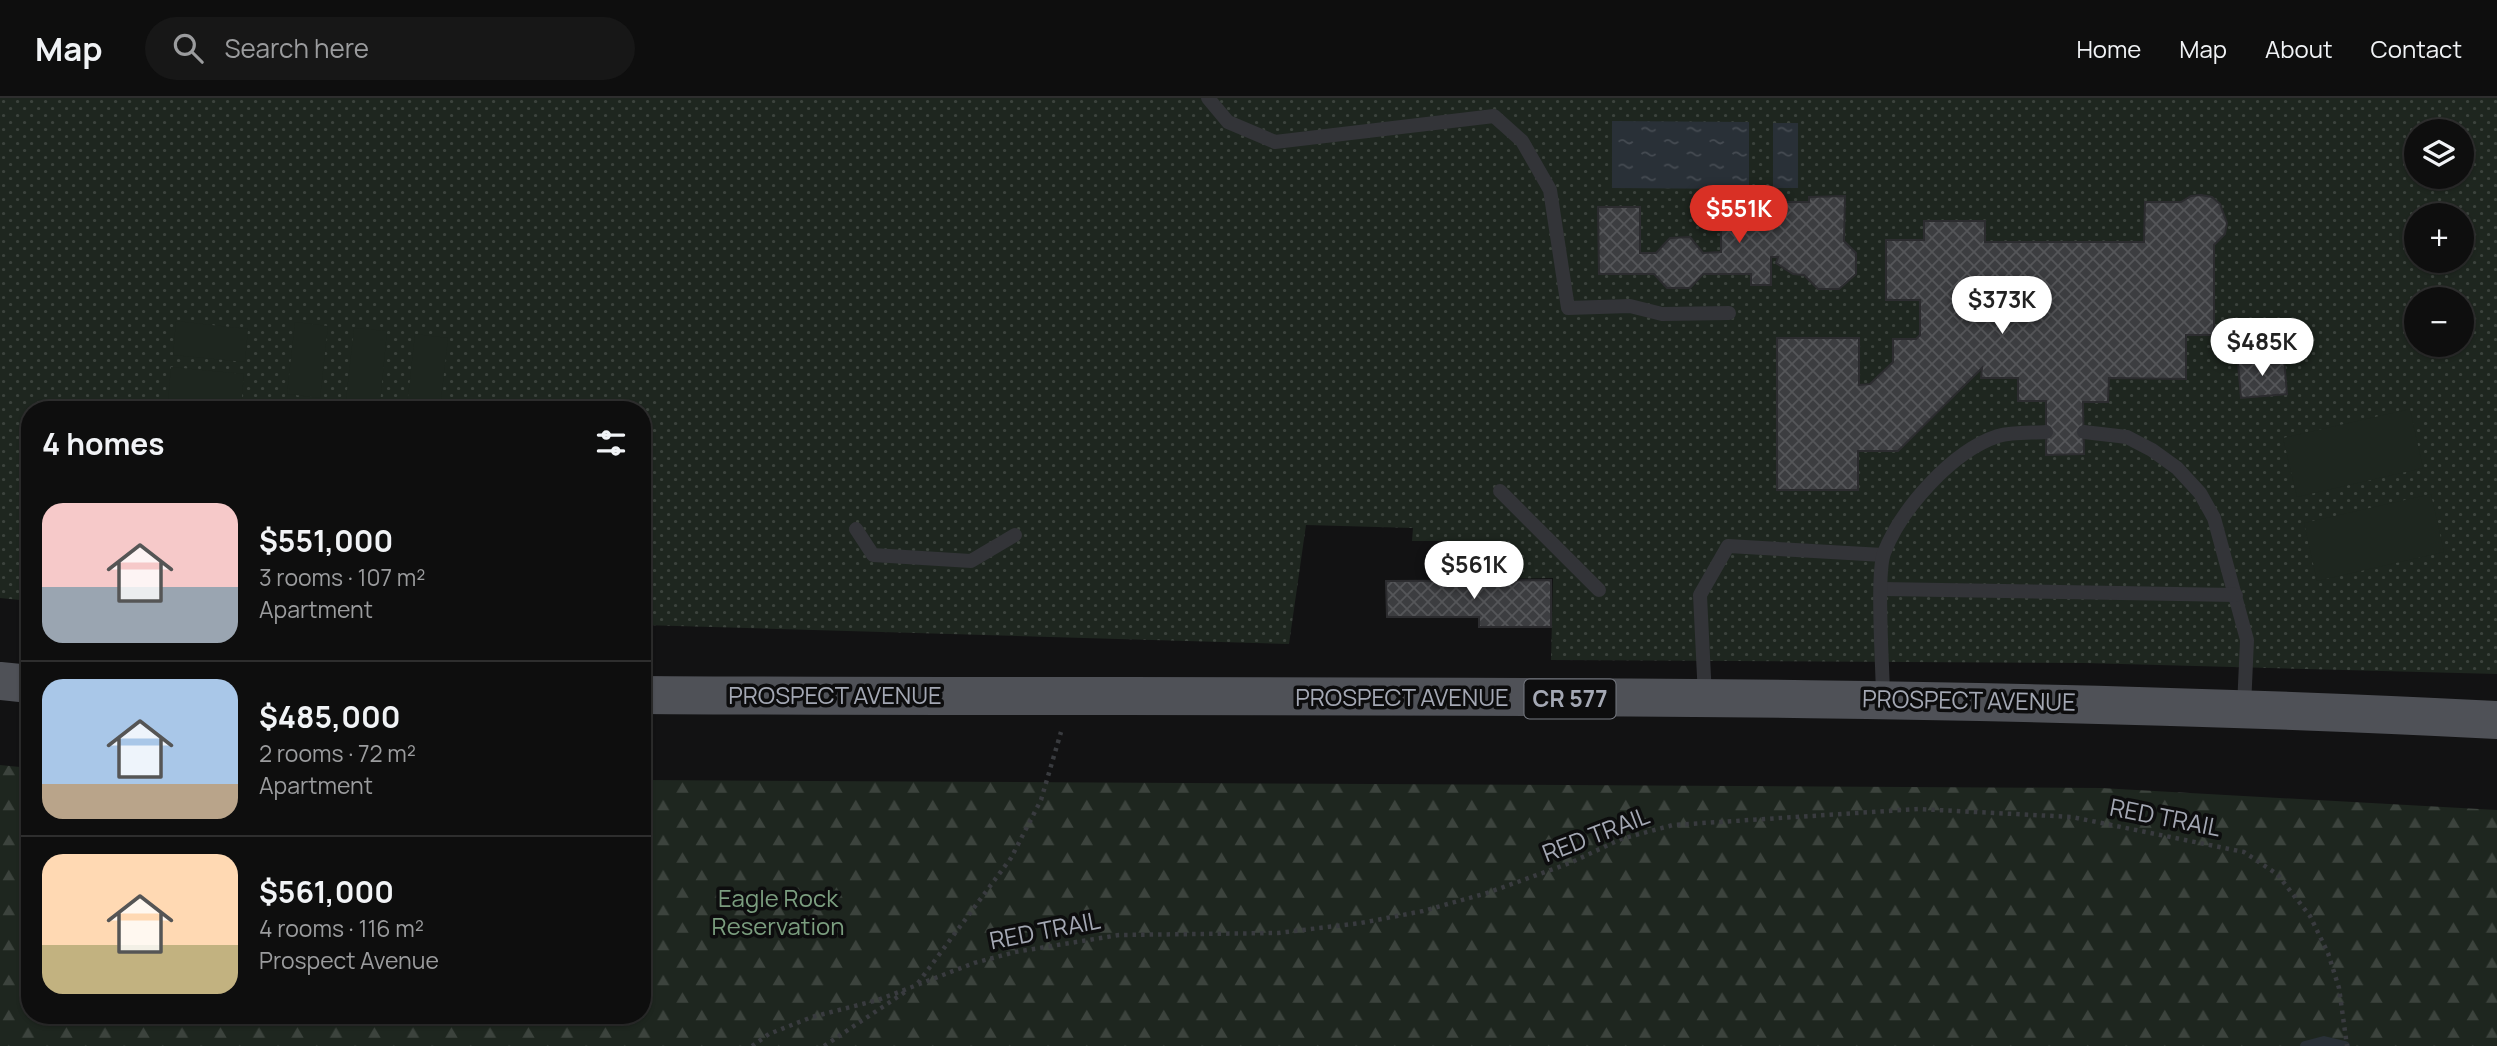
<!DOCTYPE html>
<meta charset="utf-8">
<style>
:root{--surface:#0e0e0e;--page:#171717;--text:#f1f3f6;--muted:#9b9c9e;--line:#2e2e2e;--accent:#d93025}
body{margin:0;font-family:Manrope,sans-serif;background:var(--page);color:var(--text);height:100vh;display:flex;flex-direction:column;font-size:26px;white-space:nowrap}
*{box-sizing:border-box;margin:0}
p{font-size:23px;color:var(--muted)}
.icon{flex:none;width:38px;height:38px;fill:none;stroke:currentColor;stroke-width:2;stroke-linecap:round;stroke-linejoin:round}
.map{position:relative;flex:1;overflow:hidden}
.sheet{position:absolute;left:21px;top:303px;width:630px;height:623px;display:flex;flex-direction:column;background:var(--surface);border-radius:28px;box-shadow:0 2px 5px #0004,0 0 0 2px var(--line)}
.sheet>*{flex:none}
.fabs{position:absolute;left:2404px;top:21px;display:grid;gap:14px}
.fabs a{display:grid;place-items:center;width:70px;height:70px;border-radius:50%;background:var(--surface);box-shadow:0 2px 5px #0004,0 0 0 2px var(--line);font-size:35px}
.price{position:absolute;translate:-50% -60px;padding:0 16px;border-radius:24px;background:#fff;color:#222;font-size:23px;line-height:46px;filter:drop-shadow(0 2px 4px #0008)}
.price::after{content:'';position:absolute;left:50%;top:42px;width:21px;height:16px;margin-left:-10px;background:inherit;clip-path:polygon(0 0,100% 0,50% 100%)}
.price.current{background:var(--accent);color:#fff}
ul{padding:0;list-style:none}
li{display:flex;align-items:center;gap:21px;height:175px;padding:0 21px}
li+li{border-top:2px solid var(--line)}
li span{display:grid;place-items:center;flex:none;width:196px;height:140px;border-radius:21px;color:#555}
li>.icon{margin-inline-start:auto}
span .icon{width:84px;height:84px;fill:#fffc;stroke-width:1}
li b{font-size:30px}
h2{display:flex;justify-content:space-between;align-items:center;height:84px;padding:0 21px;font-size:30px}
header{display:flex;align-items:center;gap:42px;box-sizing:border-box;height:98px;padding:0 35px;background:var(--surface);border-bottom:2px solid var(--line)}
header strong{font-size:33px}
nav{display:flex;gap:38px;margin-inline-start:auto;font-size:24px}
.search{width:490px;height:63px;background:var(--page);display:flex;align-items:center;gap:18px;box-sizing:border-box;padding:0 24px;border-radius:38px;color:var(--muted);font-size:26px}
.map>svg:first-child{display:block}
.grass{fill:url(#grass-dots);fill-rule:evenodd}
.forest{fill:url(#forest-firs)}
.garden{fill:#1e261f}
.water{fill:url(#water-ripples)}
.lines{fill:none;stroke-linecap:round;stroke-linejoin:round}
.stream{stroke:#293037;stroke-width:10}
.building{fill:url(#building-cross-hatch);stroke:#2c2c2f;stroke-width:2}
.path{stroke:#393b3f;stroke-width:4.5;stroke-dasharray:3.5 5;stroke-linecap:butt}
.lane{stroke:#333438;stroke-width:14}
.primary{stroke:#4f5157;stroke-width:38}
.labels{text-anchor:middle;stroke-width:7;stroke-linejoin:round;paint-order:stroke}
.shield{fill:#0d0d0e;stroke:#777a82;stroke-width:2}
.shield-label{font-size:23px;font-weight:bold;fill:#a4a8b4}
.street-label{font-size:24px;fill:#a4a8b4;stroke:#0d0d0e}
.park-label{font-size:24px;fill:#7b9e7f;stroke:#0d0d0e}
</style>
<header>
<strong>Map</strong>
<div class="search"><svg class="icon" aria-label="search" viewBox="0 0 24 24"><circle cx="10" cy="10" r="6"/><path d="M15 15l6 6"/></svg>Search here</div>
<nav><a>Home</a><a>Map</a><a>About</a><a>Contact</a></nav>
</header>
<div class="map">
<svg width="2497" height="948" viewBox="0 0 2497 948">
<defs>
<pattern id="grass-dots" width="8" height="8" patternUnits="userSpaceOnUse" patternTransform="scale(1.75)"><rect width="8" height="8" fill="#1e261f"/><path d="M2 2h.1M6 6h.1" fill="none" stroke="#3c433d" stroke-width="1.8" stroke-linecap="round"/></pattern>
<pattern id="forest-firs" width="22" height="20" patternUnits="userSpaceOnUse" patternTransform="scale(1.75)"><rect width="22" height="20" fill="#1e261f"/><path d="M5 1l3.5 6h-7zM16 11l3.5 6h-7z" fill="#3c433d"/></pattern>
<pattern id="water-ripples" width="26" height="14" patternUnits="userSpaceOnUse" patternTransform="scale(1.75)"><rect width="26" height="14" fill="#293037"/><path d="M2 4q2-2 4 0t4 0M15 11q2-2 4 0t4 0" fill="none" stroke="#454b52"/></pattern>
<pattern id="building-cross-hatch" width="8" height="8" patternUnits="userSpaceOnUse" patternTransform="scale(1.75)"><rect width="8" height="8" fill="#3c3d40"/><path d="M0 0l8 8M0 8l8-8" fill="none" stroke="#555659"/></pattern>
</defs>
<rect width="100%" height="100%" fill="#121213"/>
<path class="grass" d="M 0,0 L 2497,0 L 2497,576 L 2084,565 L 1551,562 L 1553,480 L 1485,481 L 1484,443 L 1412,443 L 1413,430 L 1306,427 L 1289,546 L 642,527 L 642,312 L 30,312 L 30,503 L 0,500 ZM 2417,33 L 2462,33 L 2462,79 L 2417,79 ZM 2417,117 L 2462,117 L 2462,163 L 2417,163 ZM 2417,201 L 2462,201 L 2462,247 L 2417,247 Z"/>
<path class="forest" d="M 0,667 L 30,670 L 30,917 L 642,917 L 642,682 L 2101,690 L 2497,712 L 2497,948 L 0,948 Z"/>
<g class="garden">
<path d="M 176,223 L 248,231 L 245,264 L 173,257 Z"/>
<path d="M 295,224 L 328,228 L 320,300 L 287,296 Z"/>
<path d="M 354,230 L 387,233 L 380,306 L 346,302 Z"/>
<path d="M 415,236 L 448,240 L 440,311 L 407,308 Z"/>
<path d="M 171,269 L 244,276 L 241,310 L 168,303 Z"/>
<path d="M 2410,311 L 2423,370 L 2297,399 L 2283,340 Z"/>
<path d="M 2431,396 L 2444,454 L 2317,483 L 2304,425 Z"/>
</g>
<g class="water">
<path d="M 1612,23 L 1749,24 L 1749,91 L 1612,90 Z"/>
<rect x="1773" y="25" width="25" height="65"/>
</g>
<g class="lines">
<path class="stream" d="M 2305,948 L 2324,943 L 2345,948"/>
</g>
<g class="building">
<path d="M 2201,97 L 2212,99 L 2220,106 L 2227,125 L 2225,136 L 2214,147 L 2214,237 L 2186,237 L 2186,281 L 2109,280 L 2108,304 L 2083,304 L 2084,356 L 2046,357 L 2046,303 L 2018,303 L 2018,280 L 1981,280 L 1982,270 L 1898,353 L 1858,353 L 1858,392 L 1777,392 L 1777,240 L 1859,240 L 1859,287 L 1870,286 L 1893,264 L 1893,241 L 1916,241 L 1920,237 L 1920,202 L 1886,202 L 1886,142 L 1924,142 L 1924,123 L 1985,123 L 1985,144 L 2144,144 L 2145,104 L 2181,104 L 2191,98 Z"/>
<path d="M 1845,98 L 1844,143 L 1856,155 L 1856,176 L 1839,191 L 1818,191 L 1804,177 L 1793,176 L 1776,165 L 1778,159 L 1771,159 L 1771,187 L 1751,187 L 1751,176 L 1703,176 L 1690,190 L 1667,190 L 1654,176 L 1599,176 L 1598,109 L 1640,109 L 1640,155 L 1656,155 L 1670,140 L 1690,139 L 1703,155 L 1721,154 L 1721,111 L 1756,112 L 1756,104 L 1809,104 L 1809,99 Z"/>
<path d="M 2284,261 L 2287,296 L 2241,300 L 2238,265 Z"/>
<path d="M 1551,482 L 1551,529 L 1479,529 L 1479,519 L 1387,519 L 1386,483 Z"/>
</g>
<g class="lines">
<g class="path">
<path d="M 918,885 L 1011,760 L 1041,702 L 1061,634"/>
<path d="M 752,948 L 769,936 L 812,919 L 878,902 L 974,865 L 1015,854 L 1119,837 L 1278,835 L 1361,825 L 1423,813 L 1487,795 L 1570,765 L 1621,741 L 1673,727 L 1918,711 L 2072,719 L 2244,754 L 2277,776 L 2310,818 L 2328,855 L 2339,890 L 2347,948"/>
<path d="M 824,948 L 908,892"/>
</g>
<g class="lane">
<path d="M 1208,0 L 1228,24 L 1275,44 L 1494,18 L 1522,43 L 1550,92 L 1568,210 L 1630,208 L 1662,216 L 1729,215"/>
<path d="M 2084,334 L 2127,339 L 2152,352 L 2177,370 L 2200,395 L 2214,420 L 2247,542 L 2244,609"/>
<path d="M 1500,393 L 1599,492"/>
<path d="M 856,431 L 873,457 L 971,463 L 1015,437"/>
<path d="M 1882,491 L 2236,497"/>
<path d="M 1705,599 L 1700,497 L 1728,448 L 1883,457"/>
<path d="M 1883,601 C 1883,572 1876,477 1884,455 C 1901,411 1952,353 1998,338 C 2012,334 2031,335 2046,334"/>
</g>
<g class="primary">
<path d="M 0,583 L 30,586"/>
<path d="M 642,597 C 1260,601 1879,590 2497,622"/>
</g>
</g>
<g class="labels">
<rect class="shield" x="1524.5" y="581.5" width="91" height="39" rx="5"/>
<g class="shield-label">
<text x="1570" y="609">CR 577</text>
</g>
<g class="street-label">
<text x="835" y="606">PROSPECT AVENUE</text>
<text x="1402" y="608">PROSPECT AVENUE</text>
<text transform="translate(1969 603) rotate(1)" y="8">PROSPECT AVENUE</text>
<text transform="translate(2165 720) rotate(11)" y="8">RED TRAIL</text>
<text transform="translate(1596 737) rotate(-21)" y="8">RED TRAIL</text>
<text transform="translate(1045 833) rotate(-11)" y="8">RED TRAIL</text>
</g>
<g class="park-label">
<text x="778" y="809">Eagle Rock<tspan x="778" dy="28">Reservation</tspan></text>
</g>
</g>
</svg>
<div class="fabs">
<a><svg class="icon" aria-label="layers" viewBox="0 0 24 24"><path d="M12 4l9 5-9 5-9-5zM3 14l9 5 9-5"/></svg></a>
<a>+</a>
<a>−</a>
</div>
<b class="price current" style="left:1739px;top:147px">$551K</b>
<b class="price" style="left:2002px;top:238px">$373K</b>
<b class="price" style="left:2262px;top:280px">$485K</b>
<b class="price" style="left:1474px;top:503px">$561K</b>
<section class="sheet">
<h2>4 homes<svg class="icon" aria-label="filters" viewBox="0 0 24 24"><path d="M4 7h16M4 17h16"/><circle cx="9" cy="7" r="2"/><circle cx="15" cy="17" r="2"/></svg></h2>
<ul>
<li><span style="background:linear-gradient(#f6c9c9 60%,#9aa5b1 0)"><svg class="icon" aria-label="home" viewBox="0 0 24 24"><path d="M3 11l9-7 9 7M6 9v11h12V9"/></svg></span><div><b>$551,000</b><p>3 rooms · 107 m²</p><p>Apartment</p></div></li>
<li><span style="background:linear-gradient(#a9c7e8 75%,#b9a48a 0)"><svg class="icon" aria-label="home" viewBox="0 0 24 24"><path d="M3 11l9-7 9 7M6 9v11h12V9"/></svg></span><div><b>$485,000</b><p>2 rooms · 72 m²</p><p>Apartment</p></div></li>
<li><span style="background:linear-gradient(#ffd9b3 65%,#c2b280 0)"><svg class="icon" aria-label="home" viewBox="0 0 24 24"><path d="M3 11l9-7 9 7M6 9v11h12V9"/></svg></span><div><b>$561,000</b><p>4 rooms · 116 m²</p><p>Prospect Avenue</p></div></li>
</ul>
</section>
</div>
